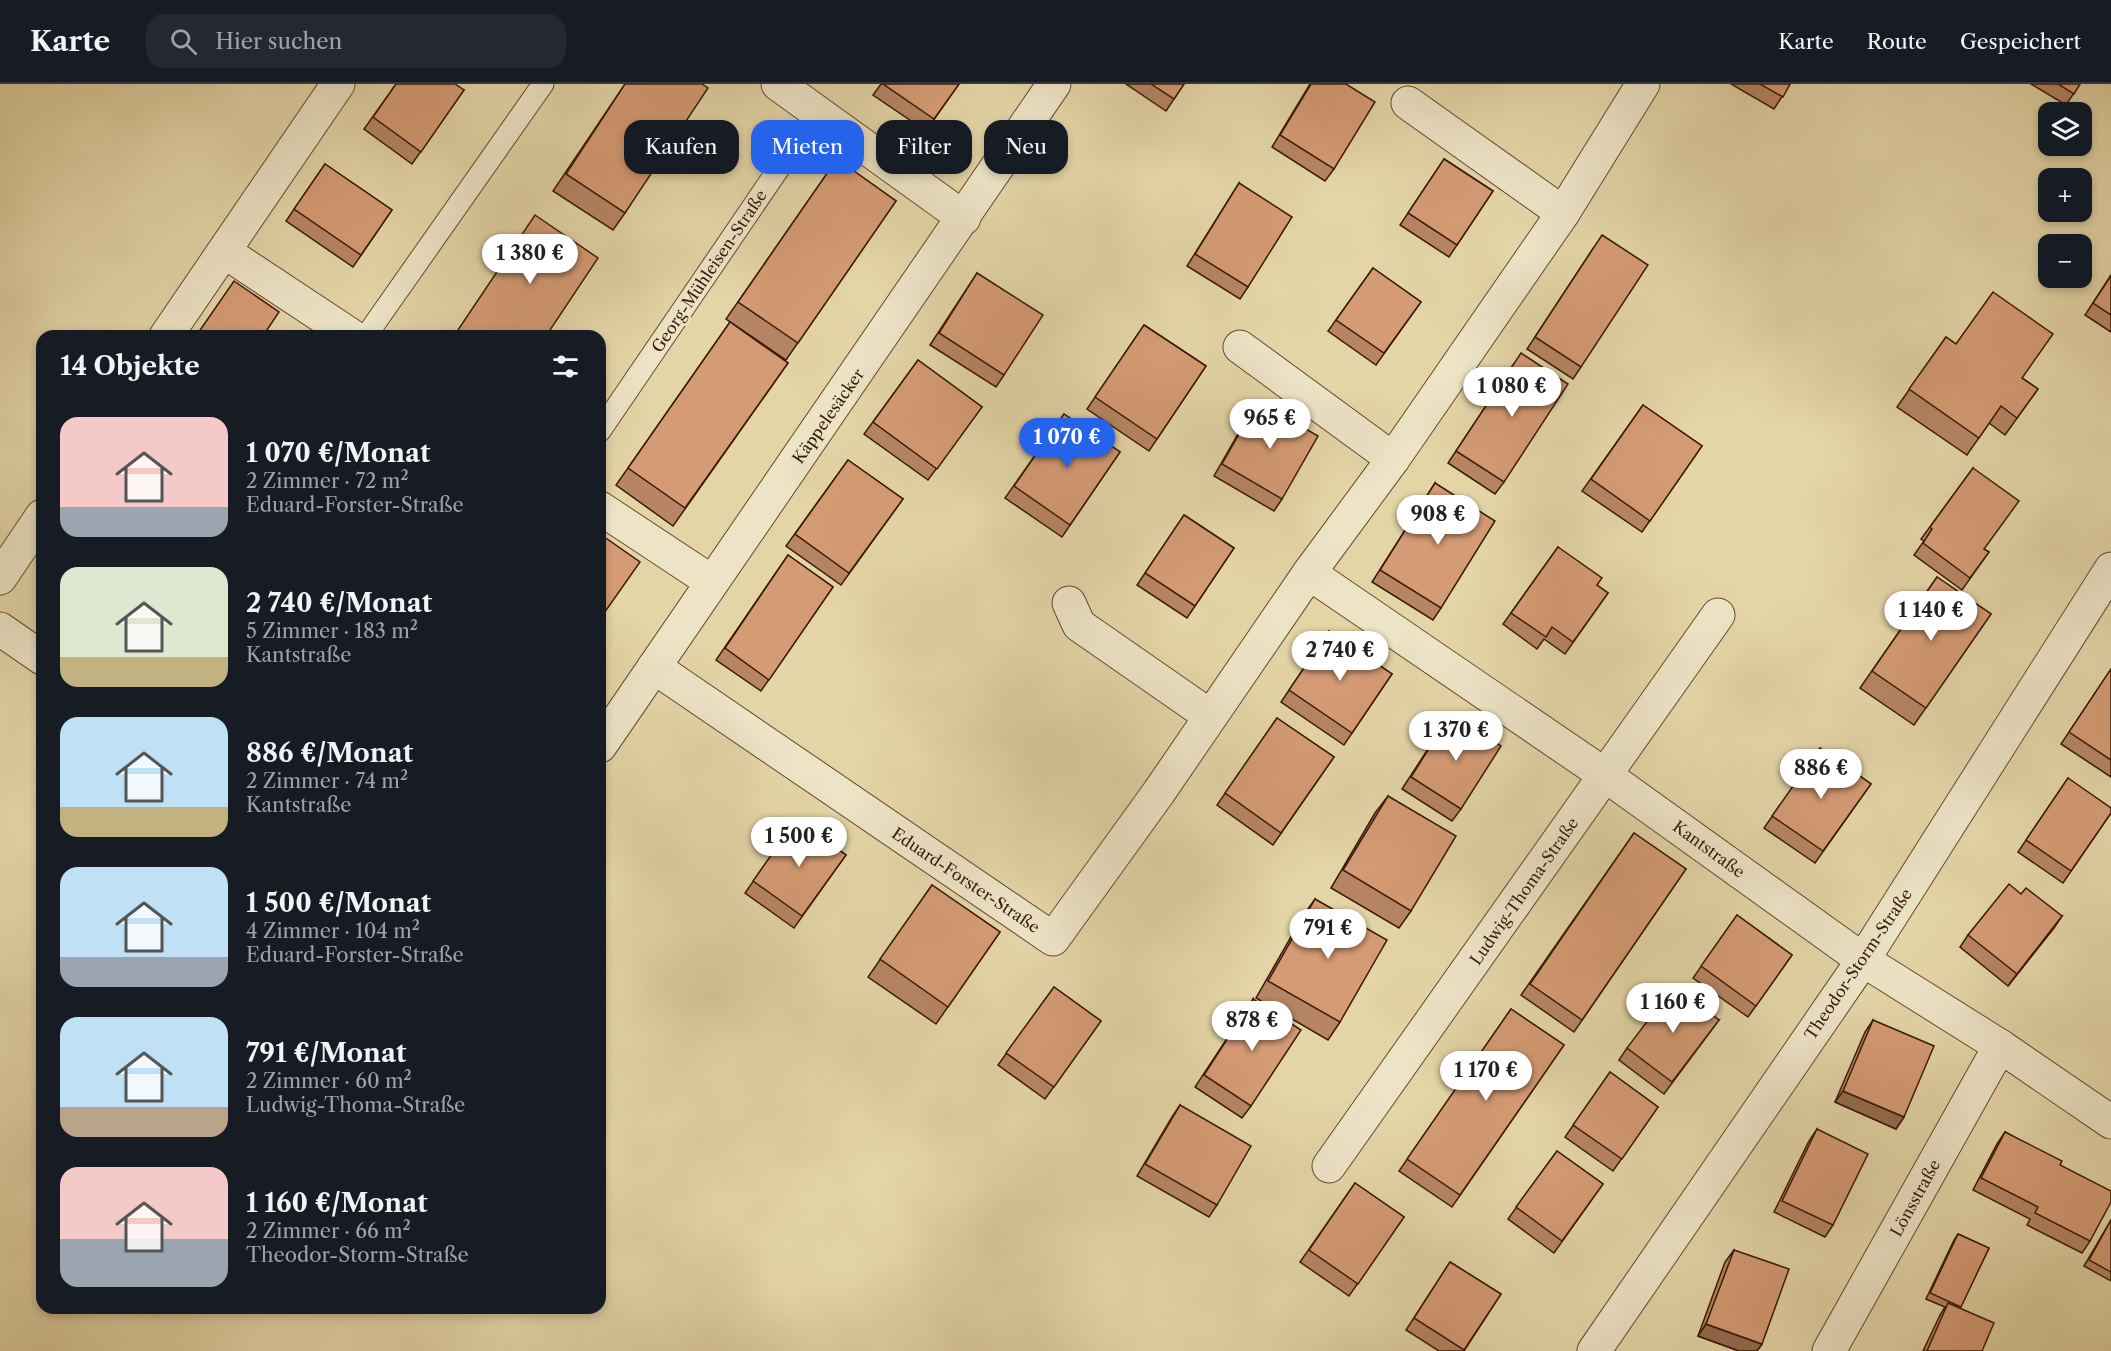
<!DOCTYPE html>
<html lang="de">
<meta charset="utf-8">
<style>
:root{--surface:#171b24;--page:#242831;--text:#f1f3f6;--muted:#9ea1a6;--line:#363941;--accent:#2563eb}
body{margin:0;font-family:"Libre Caslon Text",serif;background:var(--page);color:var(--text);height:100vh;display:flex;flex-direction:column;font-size:22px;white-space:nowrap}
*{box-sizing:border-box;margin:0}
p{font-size:20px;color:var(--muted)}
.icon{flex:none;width:33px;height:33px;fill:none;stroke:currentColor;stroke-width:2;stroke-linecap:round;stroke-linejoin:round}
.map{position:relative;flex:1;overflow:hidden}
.side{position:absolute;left:36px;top:246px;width:570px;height:984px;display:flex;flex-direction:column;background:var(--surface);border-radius:18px;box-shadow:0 3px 9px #0003}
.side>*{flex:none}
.top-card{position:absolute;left:624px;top:36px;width:570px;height:54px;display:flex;gap:12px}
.buttons{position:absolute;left:2038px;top:18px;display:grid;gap:12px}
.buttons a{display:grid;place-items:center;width:54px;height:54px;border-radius:12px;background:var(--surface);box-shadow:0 3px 9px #0003;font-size:30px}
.price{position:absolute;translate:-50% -51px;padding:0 14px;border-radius:21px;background:#fff;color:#222;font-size:20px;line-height:39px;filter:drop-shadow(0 2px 3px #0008)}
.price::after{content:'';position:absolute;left:50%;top:36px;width:18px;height:14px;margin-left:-9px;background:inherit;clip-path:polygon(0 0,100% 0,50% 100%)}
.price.on{background:var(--accent);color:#fff}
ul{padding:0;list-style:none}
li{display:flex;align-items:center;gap:18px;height:150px;padding:0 24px}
li span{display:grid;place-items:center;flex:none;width:168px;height:120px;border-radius:18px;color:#555}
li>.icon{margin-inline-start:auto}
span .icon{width:72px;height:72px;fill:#fffc;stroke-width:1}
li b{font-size:26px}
h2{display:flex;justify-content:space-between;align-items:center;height:72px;padding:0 24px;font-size:26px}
.chip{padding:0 21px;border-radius:18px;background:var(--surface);box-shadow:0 3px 9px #0003;font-size:21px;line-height:54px}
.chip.on{background:var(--accent);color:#fff}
header{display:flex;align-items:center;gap:36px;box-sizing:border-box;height:84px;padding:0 30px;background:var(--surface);border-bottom:2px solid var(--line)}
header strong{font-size:28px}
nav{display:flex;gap:33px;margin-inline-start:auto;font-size:21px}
.search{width:420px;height:54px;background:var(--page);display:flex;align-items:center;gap:15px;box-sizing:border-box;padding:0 21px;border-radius:18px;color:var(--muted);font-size:22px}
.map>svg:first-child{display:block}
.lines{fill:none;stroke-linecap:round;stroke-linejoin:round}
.lane-casing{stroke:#644830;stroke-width:23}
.street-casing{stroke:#644830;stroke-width:35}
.lane{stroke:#ede4c6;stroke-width:21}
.street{stroke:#ede4c6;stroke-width:33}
.wall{fill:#b78564;stroke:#391909;stroke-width:1.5}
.shaded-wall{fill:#956c51;stroke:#391909;stroke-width:1.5}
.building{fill:#d59b74;stroke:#391909;stroke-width:1.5}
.labels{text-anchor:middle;stroke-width:5;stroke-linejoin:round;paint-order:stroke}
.street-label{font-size:16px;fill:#391909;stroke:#ede4c6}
</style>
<header>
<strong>Karte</strong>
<div class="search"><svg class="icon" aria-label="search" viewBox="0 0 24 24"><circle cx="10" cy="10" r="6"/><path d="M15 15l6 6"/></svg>Hier suchen</div>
<nav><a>Karte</a><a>Route</a><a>Gespeichert</a></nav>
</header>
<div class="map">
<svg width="2111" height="1267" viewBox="0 0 2111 1267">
<rect width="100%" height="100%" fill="#e4d5a7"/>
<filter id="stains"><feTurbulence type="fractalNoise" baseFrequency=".00333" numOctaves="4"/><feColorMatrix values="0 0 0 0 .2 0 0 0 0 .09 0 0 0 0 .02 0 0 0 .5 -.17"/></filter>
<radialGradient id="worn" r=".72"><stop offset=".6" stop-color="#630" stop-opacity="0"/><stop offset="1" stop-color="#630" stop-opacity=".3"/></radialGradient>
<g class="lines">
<g class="lane-casing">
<g id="lane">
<path d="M 366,252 L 543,0"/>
<path d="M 600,347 L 818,27"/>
</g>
</g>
<g class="street-casing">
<g id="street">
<path d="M 778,0 L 964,134"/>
<path d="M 1408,19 L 1563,129"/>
<path d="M 225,168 L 352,252"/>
<path d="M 166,252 L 338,0"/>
<path d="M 1240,263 L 1393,375"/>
<path d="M 600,424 L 712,498"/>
<path d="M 1309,489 L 1605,691 L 1863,876 L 2000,962 L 2111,1038"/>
<path d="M 0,494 L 42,432"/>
<path d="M 1069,519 L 1079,541 L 1210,632"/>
<path d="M 0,545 L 42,574"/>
<path d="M 654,583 L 1053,855 L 1159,708 L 1309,489 L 1393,375 L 1563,129 L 1643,0"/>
<path d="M 600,662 L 1054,0"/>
<path d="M 1329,1082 L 1718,531"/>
<path d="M 1594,1267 L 1863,876 L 2111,485"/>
<path d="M 1829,1267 L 2000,962"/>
</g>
</g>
<use href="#lane" class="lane"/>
<use href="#street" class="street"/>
</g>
<g class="wall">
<path d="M 396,0 L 464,6 L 412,80 L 364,45 Z"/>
<path d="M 625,0 L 702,0 L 625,129 L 613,146 L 553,107 Z"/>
<path d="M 881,0 L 959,0 L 926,47 L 873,11 Z"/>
<path d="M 1126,0 L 1184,0 L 1166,27 Z"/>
<path d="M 1310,0 L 1346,0 L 1334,85 L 1325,97 L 1272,63 Z"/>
<path d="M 1731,0 L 1790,0 L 1774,25 Z"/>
<path d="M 2031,0 L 2080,0 L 2066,21 Z"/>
<path d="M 837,75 L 896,117 L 786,276 L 726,235 Z"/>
<path d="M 1444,75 L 1493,107 L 1449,173 L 1400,141 Z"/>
<path d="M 325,80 L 392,126 L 353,183 L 286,137 Z"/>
<path d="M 1239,99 L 1248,203 L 1240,215 L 1187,182 Z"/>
<path d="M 1594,163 L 1581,283 L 1573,295 L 1527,265 Z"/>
<path d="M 1373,184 L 1421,218 L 1376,281 L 1328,247 Z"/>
<path d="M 977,189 L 1004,291 L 996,303 L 930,261 Z"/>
<path d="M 2111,191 L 2111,248 L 2085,231 Z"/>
<path d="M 730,238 L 788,279 L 673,442 L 616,401 Z"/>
<path d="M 1144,241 L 1206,282 L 1149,367 L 1087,325 Z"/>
<path d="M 1946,253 L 1956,260 L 2022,294 L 2038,305 L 2005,351 L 1989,339 L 1967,371 L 1897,323 Z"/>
<path d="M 918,276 L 982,323 L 928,396 L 864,350 Z"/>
<path d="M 1513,281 L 1504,398 L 1495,410 L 1448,379 Z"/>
<path d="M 1258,317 L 1282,415 L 1274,427 L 1214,392 L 1250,329 Z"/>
<path d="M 1643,321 L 1702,362 L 1642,448 L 1582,407 Z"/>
<path d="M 1064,330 L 1120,368 L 1062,453 L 1005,414 Z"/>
<path d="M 848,376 L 903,415 L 841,501 L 786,462 Z"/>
<path d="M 1973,384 L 1984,465 L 1989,468 L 1962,506 L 1914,471 L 1924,457 L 1921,455 Z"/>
<path d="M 1435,399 L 1441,524 L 1433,536 L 1372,498 Z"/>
<path d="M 1184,431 L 1234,464 L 1187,534 L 1137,501 Z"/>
<path d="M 1558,463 L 1597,501 L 1608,509 L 1565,570 L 1544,555 L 1537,565 L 1503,540 Z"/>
<path d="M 788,471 L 833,503 L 761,607 L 716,576 Z"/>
<path d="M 1937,493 L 1991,530 L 1914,641 L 1860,604 Z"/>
<path d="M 1329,547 L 1392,590 L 1344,661 L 1281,618 Z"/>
<path d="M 2111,585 L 2111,693 L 2061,660 Z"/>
<path d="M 1450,631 L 1461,725 L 1452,737 L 1402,705 Z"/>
<path d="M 1277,634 L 1334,673 L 1273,761 L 1217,721 Z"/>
<path d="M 1820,664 L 1871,700 L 1815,779 L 1764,744 Z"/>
<path d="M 2068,694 L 2111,729 L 2063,799 L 2018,768 Z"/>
<path d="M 1388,712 L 1411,827 L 1399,844 L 1331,804 L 1375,729 Z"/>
<path d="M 796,736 L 846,771 L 794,844 L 745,809 Z"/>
<path d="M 1634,749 L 1686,785 L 1574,948 L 1521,911 Z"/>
<path d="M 932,801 L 1000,848 L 936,940 L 868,893 Z"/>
<path d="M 1315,815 L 1340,938 L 1328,956 L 1256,914 L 1303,832 Z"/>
<path d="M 1737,831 L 1792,871 L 1748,933 L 1693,894 Z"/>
<path d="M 2062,832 L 2008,902 L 1960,863 L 1968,851 Z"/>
<path d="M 1054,903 L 1101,937 L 1045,1015 L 998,981 Z"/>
<path d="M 1253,915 L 1251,1022 L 1242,1034 L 1195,1003 Z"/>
<path d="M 1511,925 L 1564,961 L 1452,1123 L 1399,1087 Z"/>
<path d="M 1719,936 L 1664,1010 L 1619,976 L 1627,964 Z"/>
<path d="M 1873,936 L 1904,1033 L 1896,1045 L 1835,1018 L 1865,948 Z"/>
<path d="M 1610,988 L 1658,1023 L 1613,1087 L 1565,1053 Z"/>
<path d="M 1180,1021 L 1217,1121 L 1209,1133 L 1137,1092 L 1172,1033 Z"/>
<path d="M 1817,1045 L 1833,1141 L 1825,1153 L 1774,1128 L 1809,1057 Z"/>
<path d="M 2005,1048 L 2060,1081 L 2090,1157 L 2082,1169 L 2027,1141 L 2030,1135 L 1973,1106 L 1997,1060 Z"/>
<path d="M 1557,1067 L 1603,1100 L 1554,1169 L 1508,1135 Z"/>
<path d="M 1355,1099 L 1404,1133 L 1349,1212 L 1300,1178 Z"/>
<path d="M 2111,1136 L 2111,1197 L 2084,1182 Z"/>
<path d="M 1958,1150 L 1989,1164 L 1960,1224 L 1982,1267 L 1923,1267 L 1940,1231 L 1945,1223 L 1926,1215 L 1954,1156 Z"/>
<path d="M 1734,1166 L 1762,1260 L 1757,1267 L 1739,1267 L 1698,1252 L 1725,1178 Z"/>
<path d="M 1450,1178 L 1501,1210 L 1464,1267 L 1439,1267 L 1406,1246 Z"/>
</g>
<g class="shaded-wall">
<path d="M 2062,832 L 2054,844 L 2008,902 L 2017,890 Z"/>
<path d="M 1843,1007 L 1904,1033 L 1896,1045 L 1835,1018 Z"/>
<path d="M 1706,1240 L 1762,1260 L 1757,1267 L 1739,1267 L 1698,1252 Z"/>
</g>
<g class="building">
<path d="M 396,0 L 455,0 L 464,6 L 421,68 L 373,33 Z"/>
<path d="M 625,0 L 702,0 L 708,4 L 625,129 L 566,90 Z"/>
<path d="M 883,0 L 959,0 L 934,35 Z"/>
<path d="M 1151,0 L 1184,0 L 1174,15 Z"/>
<path d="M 1311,0 L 1346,0 L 1375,18 L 1334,85 L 1280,51 Z"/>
<path d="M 1760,0 L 1790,0 L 1783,13 Z"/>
<path d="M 2058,0 L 2080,0 L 2074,10 Z"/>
<path d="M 837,75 L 896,117 L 798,259 L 738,218 Z"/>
<path d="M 1444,75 L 1493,107 L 1457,161 L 1408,129 Z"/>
<path d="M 325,80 L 392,126 L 361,171 L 294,125 Z"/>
<path d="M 1239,99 L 1292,133 L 1248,203 L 1195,170 Z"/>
<path d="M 535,131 L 598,174 L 546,252 L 454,252 Z"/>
<path d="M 1602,151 L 1648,181 L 1581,283 L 1535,253 Z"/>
<path d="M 1373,184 L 1421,218 L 1384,269 L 1336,236 Z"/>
<path d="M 977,189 L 1043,231 L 1004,291 L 939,249 Z"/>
<path d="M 2111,192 L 2111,231 L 2093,219 Z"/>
<path d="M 234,197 L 279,228 L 263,252 L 196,252 Z"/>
<path d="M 1993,208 L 2053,250 L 2022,294 L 2038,305 L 2017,334 L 2001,322 L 1979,354 L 1909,305 L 1946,253 L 1956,260 Z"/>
<path d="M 730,238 L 788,279 L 685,424 L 628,384 Z"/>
<path d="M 1144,241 L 1206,282 L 1157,355 L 1095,313 Z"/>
<path d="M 1521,269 L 1568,300 L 1504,398 L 1456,367 Z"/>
<path d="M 918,276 L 982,323 L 937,385 L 873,338 Z"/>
<path d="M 1258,317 L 1318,352 L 1282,415 L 1222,380 Z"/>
<path d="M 1643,321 L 1702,362 L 1650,437 L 1591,395 Z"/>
<path d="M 1064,330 L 1120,368 L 1070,441 L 1014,402 Z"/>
<path d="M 848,376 L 903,415 L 849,489 L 795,450 Z"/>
<path d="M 1973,384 L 2019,417 L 1984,465 L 1989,468 L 1970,494 L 1923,459 L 1932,445 L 1930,443 Z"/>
<path d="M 1435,399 L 1495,437 L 1441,524 L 1380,486 Z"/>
<path d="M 1184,431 L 1234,464 L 1195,522 L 1145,489 Z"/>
<path d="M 600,450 L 640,478 L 600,535 Z"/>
<path d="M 1558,463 L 1602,494 L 1597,501 L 1608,509 L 1573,558 L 1552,543 L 1546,553 L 1511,529 Z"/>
<path d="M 788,471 L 833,503 L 769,596 L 725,564 Z"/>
<path d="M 1937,493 L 1991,530 L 1926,624 L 1872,587 Z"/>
<path d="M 1329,547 L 1392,590 L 1352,649 L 1289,606 Z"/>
<path d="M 2111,585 L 2111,676 L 2069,648 Z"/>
<path d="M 1450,631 L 1501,662 L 1461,725 L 1411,693 Z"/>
<path d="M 1277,634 L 1334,673 L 1281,749 L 1225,709 Z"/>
<path d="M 1820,664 L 1871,700 L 1823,767 L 1772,732 Z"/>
<path d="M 2068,694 L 2111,724 L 2111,729 L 2071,787 L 2026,756 Z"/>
<path d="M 1388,712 L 1456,752 L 1411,827 L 1343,786 Z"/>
<path d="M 796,736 L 846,771 L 802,832 L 753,797 Z"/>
<path d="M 1634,749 L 1686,785 L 1582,936 L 1530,900 Z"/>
<path d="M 2009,800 L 2021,810 L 2026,804 L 2062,832 L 2017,890 L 1968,851 Z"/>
<path d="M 932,801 L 1000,848 L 948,923 L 880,875 Z"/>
<path d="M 1315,815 L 1387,856 L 1340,938 L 1268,897 Z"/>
<path d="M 1737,831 L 1792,871 L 1756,922 L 1701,882 Z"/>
<path d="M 1674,902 L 1719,936 L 1672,998 L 1627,964 Z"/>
<path d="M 1054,903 L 1101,937 L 1054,1003 L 1006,969 Z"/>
<path d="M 1253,915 L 1301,946 L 1251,1022 L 1204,991 Z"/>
<path d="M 1511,925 L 1564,961 L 1460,1111 L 1407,1075 Z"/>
<path d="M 1873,936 L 1934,962 L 1904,1033 L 1843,1007 Z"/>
<path d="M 1610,988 L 1658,1023 L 1622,1075 L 1573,1041 Z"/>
<path d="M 1180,1021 L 1251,1062 L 1217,1121 L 1145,1080 Z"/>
<path d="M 1817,1045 L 1868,1070 L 1833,1141 L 1782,1117 Z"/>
<path d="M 2005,1048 L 2062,1077 L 2060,1081 L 2111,1107 L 2111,1118 L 2090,1157 L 2035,1129 L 2038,1123 L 1981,1094 Z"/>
<path d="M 1557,1067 L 1603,1100 L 1562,1157 L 1516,1123 Z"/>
<path d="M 1355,1099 L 1404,1133 L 1358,1200 L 1309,1166 Z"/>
<path d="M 2111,1136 L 2111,1188 L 2089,1176 Z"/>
<path d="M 1958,1150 L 1989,1164 L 1961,1223 L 1930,1209 Z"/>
<path d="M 1734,1166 L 1789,1185 L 1762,1260 L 1706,1240 Z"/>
<path d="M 1450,1178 L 1501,1210 L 1464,1266 L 1414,1234 Z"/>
<path d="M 1948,1219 L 1994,1239 L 1982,1267 L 1927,1267 Z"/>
</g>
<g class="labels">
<g class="street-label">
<text transform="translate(709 187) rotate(-56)" y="6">Georg-Mühleisen-Straße</text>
<text transform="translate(828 332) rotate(-55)" y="6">Käppelesäcker</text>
<text transform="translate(1709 765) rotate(36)" y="6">Kantstraße</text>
<text transform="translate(966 796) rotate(34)" y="6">Eduard-Forster-Straße</text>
<text transform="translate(1524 807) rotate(-55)" y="6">Ludwig-Thoma-Straße</text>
<text transform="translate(1858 880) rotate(-56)" y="6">Theodor-Storm-Straße</text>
<text transform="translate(1915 1114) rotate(-61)" y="6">Lönsstraße</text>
</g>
</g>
<rect width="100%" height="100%" filter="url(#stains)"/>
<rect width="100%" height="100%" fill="url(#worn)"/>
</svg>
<div class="buttons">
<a><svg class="icon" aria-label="layers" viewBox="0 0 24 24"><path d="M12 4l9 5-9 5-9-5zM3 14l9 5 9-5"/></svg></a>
<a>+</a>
<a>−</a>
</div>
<b class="price" style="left:530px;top:201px">1 380 €</b>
<b class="price" style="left:1512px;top:334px">1 080 €</b>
<b class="price" style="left:1270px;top:366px">965 €</b>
<b class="price on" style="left:1067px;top:385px">1 070 €</b>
<b class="price" style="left:1438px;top:462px">908 €</b>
<b class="price" style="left:1931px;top:558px">1 140 €</b>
<b class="price" style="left:1340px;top:598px">2 740 €</b>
<b class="price" style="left:1456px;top:678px">1 370 €</b>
<b class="price" style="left:1821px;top:716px">886 €</b>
<b class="price" style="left:799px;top:784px">1 500 €</b>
<b class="price" style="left:1328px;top:876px">791 €</b>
<b class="price" style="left:1673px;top:950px">1 160 €</b>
<b class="price" style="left:1252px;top:968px">878 €</b>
<b class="price" style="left:1486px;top:1018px">1 170 €</b>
<div class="top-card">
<a class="chip">Kaufen</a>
<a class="chip on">Mieten</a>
<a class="chip">Filter</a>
<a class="chip">Neu</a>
</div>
<section class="side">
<h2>14 Objekte<svg class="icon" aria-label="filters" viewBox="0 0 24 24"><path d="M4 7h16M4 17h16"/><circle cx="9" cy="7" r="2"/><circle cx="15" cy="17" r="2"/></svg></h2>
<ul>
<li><span style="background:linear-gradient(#f6c9c9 75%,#9aa5b1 0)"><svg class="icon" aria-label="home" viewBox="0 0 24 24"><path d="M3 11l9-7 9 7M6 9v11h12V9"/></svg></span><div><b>1 070 €/Monat</b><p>2 Zimmer · 72 m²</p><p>Eduard-Forster-Straße</p></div></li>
<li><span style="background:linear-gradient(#dfe7d0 75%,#c2b280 0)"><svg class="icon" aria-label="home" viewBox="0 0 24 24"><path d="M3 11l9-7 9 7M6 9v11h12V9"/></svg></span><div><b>2 740 €/Monat</b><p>5 Zimmer · 183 m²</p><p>Kantstraße</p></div></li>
<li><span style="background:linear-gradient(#bfe0f5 75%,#c2b280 0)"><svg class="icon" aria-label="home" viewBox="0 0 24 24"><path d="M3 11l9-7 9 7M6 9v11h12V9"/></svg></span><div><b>886 €/Monat</b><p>2 Zimmer · 74 m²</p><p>Kantstraße</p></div></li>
<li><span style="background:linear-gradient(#bfe0f5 75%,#9aa5b1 0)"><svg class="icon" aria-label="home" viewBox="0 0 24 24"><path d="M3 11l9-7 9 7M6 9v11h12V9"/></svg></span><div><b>1 500 €/Monat</b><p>4 Zimmer · 104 m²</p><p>Eduard-Forster-Straße</p></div></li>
<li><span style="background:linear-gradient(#bfe0f5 75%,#b9a48a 0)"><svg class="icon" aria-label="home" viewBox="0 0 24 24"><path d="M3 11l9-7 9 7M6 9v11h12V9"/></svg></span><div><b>791 €/Monat</b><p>2 Zimmer · 60 m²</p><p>Ludwig-Thoma-Straße</p></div></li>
<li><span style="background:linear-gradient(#f6c9c9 60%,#9aa5b1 0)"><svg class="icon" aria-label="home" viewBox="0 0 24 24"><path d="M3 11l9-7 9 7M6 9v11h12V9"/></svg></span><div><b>1 160 €/Monat</b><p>2 Zimmer · 66 m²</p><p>Theodor-Storm-Straße</p></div></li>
</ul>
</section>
</div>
